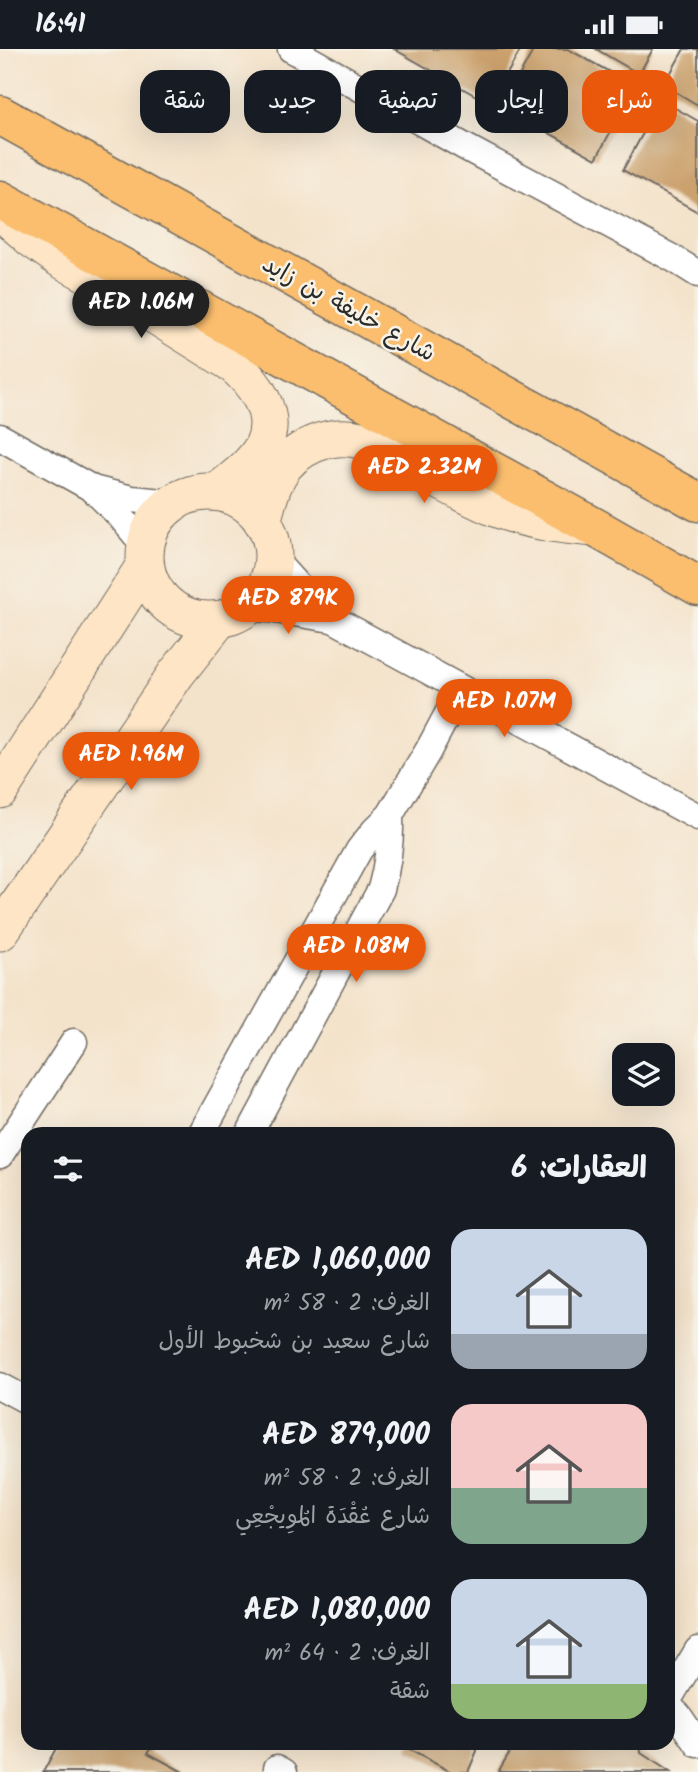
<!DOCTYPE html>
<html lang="ar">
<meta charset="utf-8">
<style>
:root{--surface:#171b24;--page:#20242c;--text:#f1f3f6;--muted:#9ea1a6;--accent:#ea580c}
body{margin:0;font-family:Kalam,"Playpen Sans Arabic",sans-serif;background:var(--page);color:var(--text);direction:rtl;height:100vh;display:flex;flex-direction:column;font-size:26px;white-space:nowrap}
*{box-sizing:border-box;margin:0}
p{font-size:23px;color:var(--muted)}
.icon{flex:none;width:38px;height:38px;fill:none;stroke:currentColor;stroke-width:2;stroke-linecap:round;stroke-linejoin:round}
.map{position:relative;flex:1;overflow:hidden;direction:ltr}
.panel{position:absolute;left:21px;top:1078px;width:654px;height:623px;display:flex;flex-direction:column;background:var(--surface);border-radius:21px;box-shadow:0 7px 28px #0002;direction:rtl}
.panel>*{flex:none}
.hud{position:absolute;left:21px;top:21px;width:656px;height:63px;direction:rtl;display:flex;gap:14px}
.buttons{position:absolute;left:612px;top:994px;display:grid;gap:14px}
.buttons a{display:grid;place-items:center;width:63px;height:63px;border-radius:14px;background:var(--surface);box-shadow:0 7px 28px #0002;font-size:35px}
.price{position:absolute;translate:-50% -60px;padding:0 16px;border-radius:24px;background:var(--accent);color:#fff;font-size:23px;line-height:46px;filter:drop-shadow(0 2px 4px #0008)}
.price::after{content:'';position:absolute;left:50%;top:42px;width:21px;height:16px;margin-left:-10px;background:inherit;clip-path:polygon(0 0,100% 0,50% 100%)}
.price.active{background:#222;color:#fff}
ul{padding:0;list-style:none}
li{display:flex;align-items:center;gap:21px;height:175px;padding:0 28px}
li span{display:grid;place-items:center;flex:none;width:196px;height:140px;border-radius:21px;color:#555}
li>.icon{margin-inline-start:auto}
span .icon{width:84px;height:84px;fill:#fffc;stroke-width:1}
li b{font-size:30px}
h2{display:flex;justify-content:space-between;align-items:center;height:84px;padding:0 28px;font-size:30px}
.tag{padding:0 24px;border-radius:21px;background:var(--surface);box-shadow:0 7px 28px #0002;font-size:24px;line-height:63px}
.tag.active{background:var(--accent);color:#fff}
.status{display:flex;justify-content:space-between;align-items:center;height:49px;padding:0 35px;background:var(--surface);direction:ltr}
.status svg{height:19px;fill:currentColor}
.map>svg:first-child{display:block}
.building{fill:#cba16d}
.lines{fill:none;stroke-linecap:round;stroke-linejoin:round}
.minor-casing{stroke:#716b63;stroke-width:29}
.secondary-casing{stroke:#716b63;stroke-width:39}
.trunk-casing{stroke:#716b63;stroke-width:41}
.minor{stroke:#fff;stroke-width:26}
.secondary{stroke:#fde5c5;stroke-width:37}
.trunk{stroke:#fbbe6e;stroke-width:38}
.labels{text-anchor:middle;stroke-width:5;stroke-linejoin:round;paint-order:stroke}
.street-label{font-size:24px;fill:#2b2b2b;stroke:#f7f3e8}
</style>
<div class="status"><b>16:41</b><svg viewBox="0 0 49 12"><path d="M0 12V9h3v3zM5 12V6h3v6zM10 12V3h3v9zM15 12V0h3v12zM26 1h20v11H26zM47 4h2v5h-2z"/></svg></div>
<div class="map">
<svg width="698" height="1723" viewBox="0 0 698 1723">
<rect width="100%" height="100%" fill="#f7f3e8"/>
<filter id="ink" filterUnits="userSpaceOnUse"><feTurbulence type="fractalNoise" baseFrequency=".0143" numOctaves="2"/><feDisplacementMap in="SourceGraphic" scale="14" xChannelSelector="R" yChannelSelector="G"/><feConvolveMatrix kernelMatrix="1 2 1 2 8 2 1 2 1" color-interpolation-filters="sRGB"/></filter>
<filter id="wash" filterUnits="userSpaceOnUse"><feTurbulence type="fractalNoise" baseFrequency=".00686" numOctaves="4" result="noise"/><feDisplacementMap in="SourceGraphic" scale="28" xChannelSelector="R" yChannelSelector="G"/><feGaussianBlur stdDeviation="1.57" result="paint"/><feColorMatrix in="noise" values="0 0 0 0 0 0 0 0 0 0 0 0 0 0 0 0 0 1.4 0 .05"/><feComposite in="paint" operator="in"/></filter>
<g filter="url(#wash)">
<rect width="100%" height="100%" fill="#f4e3cb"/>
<g id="blocks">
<g class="building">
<path d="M 394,0 L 521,0 L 490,55 Z"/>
<path d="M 534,0 L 568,0 L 635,37 L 596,110 L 502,58 Z"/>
<path d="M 596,0 L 653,0 L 639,25 Z"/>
<path d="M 684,0 L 698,0 L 698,56 L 664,36 Z"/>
<path d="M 661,51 L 698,72 L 698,163 L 623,121 Z"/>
<path d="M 59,1694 L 154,1694 L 148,1704 L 183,1723 L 43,1723 Z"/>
<path d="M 411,1694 L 475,1694 L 477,1702 L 468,1723 L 451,1723 L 408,1700 Z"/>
<path d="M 515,1694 L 541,1694 L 553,1701 L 557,1694 L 640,1694 L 641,1704 L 670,1723 L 498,1723 Z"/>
</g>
</g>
</g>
<g filter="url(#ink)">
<use href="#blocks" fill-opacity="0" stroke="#716b63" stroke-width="2"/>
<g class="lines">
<g class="minor-casing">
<g id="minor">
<path d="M 291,0 L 467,99 L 674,210 L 698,225"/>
<path d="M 0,388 L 93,440 L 132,450 L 173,454"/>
<path d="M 94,441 L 120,467 L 145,497"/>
<path d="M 273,510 L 302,542 L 333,570 L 698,768"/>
<path d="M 248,559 L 269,560 L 332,570"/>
<path d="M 201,1085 L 359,801 L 374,782 L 390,766 L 428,702 L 461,640"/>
<path d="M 249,1085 L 381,840 C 388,815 391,793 390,766"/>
<path d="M 0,1106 L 74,993"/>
<path d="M 0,1337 L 28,1352"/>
<path d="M 668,1651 L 698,1601"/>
<path d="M 668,1657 L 678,1666 L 698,1695"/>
<path d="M 277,1719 L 284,1723"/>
</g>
</g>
<g class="secondary-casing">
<g id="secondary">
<path d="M 0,162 L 32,190 L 62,211 L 95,229 L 230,313 C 254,332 279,365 263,397 C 253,416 233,430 217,443"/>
<circle cx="209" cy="507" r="64"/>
<path d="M 262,472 C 267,457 270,440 278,426 C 294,398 330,383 361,391 C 374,394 387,404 399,410 C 431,427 462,445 495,459 C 527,472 561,476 595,479"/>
<path d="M 0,741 L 145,516"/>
<path d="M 0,883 L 176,625 L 218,572"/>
</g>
</g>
<g class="trunk-casing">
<g id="trunk">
<path d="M 0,66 L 698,453"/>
<path d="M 0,151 L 596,479 L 698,537"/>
</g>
</g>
<use href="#minor" class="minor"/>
<use href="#secondary" class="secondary"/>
<use href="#trunk" class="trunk"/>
</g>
</g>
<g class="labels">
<g class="street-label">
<text transform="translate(349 259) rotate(29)" y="8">شارع خليفة بن زايد</text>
</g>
</g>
</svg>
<div class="buttons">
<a><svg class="icon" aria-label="layers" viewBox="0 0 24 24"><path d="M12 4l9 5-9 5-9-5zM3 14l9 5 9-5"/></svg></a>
</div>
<b class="price active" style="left:141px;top:291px">AED 1.06M</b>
<b class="price" style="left:424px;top:456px">AED 2.32M</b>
<b class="price" style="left:288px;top:587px">AED 879K</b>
<b class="price" style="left:504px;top:690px">AED 1.07M</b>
<b class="price" style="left:131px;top:743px">AED 1.96M</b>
<b class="price" style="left:356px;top:935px">AED 1.08M</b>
<div class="hud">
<a class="tag active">شراء</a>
<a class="tag">إيجار</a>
<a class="tag">تصفية</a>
<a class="tag">جديد</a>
<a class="tag">شقة</a>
</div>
<section class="panel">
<h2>العقارات: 6<svg class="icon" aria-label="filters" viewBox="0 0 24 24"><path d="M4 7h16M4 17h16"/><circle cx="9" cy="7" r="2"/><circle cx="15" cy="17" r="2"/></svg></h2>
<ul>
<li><span style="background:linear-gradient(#c9d6e8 75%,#9aa5b1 0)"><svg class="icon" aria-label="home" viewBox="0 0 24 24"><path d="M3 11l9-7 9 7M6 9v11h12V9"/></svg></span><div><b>AED 1,060,000</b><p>الغرف: 2 · 58 m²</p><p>شارع سعيد بن شخبوط الأول</p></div></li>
<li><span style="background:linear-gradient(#f6c9c9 60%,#7fa58c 0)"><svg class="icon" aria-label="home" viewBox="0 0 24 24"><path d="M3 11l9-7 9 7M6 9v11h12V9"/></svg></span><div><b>AED 879,000</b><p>الغرف: 2 · 58 m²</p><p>شارع عُقْدَة المُوِيجْعِي</p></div></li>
<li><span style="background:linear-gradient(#c9d6e8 75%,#8fb573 0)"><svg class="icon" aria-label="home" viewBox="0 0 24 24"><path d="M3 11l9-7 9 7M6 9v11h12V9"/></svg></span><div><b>AED 1,080,000</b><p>الغرف: 2 · 64 m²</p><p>شقة</p></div></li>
</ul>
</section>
</div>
